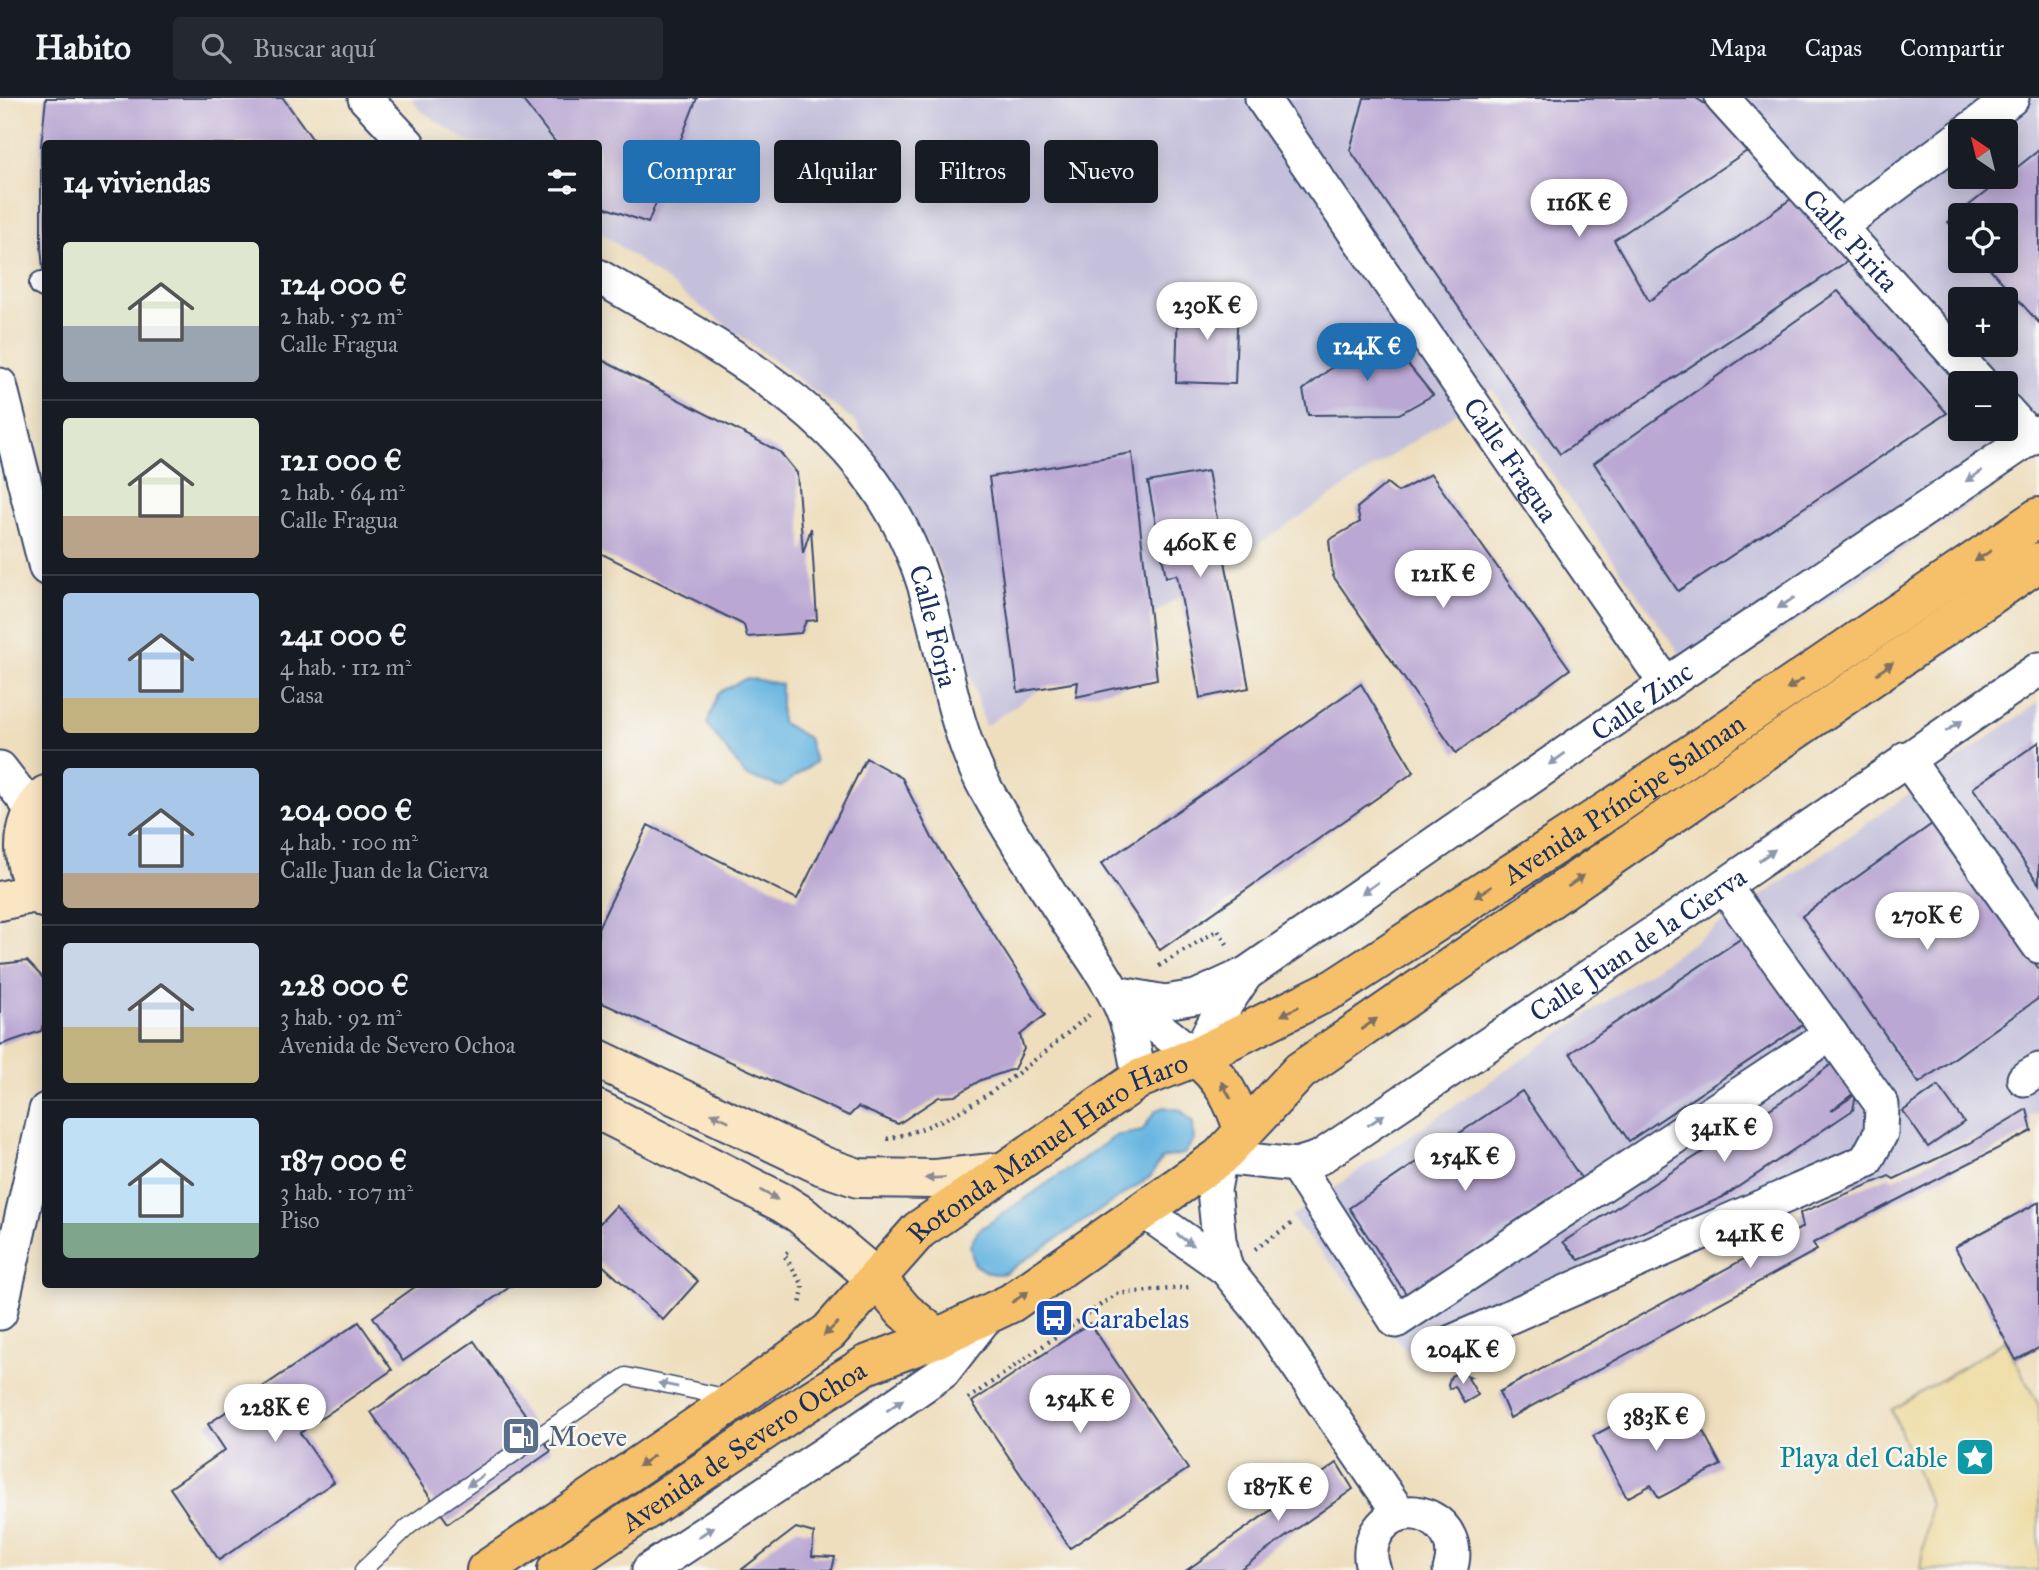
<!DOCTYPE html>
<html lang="es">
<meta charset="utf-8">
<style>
:root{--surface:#171b24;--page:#242831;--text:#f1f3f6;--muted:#9ea1a6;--line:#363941;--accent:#1f6fb2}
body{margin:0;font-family:"IM FELL Great Primer",serif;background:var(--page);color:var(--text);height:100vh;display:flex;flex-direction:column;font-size:26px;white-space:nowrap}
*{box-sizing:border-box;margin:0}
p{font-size:23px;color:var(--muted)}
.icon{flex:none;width:38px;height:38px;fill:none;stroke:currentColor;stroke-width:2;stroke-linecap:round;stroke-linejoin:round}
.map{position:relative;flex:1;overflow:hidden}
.side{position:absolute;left:42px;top:42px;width:560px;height:1148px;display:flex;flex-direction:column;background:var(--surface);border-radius:7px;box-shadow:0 4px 18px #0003}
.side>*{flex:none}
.top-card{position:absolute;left:623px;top:42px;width:665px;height:63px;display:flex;gap:14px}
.needle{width:46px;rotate:325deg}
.tools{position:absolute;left:1948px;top:21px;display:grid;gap:14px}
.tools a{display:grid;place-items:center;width:70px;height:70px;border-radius:7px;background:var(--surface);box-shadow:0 4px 18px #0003;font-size:35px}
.price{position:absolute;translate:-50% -60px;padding:0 16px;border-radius:24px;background:#fff;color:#222;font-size:23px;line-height:46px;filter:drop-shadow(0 2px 4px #0008)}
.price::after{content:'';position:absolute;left:50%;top:42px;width:21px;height:16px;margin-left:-10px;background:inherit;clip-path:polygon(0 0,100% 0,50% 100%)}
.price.current{background:var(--accent);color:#fff}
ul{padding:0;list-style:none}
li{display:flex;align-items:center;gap:21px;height:175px;padding:0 21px}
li+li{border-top:2px solid var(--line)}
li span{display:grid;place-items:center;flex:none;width:196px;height:140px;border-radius:7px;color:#555}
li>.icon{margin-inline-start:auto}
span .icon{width:84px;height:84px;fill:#fffc;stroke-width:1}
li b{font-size:30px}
h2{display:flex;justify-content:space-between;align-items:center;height:84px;padding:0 21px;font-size:30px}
.chip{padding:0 24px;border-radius:7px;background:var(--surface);box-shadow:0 4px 18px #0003;font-size:24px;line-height:63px}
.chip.current{background:var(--accent);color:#fff}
header{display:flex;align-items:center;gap:42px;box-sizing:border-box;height:98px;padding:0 35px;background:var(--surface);border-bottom:2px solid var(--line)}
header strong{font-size:33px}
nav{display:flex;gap:38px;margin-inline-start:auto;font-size:24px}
.search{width:490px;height:63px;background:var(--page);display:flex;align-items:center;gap:18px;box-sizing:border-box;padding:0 24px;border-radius:7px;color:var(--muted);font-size:26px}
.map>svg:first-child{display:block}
.industrial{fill:#c4c0db;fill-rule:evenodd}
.sand{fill:#eeda9e;stroke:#84847e;stroke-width:2}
.water{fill:#67b6e1;stroke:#4172a0;stroke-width:2}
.building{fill:#baa7d3}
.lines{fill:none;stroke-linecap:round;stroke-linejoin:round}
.service-casing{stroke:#3b496c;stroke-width:19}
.pedestrian-casing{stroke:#3b496c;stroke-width:28}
.minor-casing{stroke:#3b496c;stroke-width:37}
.secondary-casing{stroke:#3b496c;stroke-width:42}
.primary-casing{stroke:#3b496c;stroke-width:42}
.path{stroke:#3b496c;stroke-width:4.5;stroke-dasharray:2 5;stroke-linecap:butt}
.service{stroke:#fff;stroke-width:16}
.pedestrian{stroke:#fff;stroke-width:24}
.minor{stroke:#fff;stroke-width:33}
.secondary{stroke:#fbe6c4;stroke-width:38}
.primary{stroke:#f6c06b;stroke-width:38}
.oneway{fill:#8d97ae}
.oneway2{fill:#7e7064}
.oneway3{fill:#8b8a91}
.labels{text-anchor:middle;stroke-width:5;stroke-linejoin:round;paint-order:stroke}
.street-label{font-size:28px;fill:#1b2f5e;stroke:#f6f6f2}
.transit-label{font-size:28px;fill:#164399;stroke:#f6f6f2;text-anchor:start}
.service-label{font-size:28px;fill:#4e5e75;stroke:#f6f6f2;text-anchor:start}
.culture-label{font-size:28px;fill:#0d838f;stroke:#f6f6f2;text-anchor:end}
</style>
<header>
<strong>Habito</strong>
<div class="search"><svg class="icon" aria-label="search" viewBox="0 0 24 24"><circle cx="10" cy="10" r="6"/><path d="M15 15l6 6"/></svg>Buscar aquí</div>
<nav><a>Mapa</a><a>Capas</a><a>Compartir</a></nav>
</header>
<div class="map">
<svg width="2039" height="1472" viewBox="0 0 2039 1472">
<rect width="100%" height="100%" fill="#f6f6f2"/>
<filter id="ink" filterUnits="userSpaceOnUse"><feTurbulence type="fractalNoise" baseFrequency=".0143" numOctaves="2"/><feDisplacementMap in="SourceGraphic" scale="14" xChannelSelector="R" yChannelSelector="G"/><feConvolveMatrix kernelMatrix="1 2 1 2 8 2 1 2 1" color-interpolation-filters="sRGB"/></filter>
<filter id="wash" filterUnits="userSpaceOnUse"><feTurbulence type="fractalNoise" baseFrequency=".00686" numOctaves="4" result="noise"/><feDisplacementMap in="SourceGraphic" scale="28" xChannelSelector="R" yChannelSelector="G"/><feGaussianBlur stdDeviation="1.57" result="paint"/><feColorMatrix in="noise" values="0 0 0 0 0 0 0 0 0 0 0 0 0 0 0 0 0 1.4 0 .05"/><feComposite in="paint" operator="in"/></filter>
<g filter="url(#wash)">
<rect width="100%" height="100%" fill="#eedebd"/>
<g class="industrial">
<path d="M 411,0 L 2039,0 L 2039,359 L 1702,587 L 1492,291 L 985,628 L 939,466 L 856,324 L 599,133 L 598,46 L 470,45 L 420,12 ZM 1960,33 L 2006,33 L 2006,79 L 1960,79 ZM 1960,117 L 2006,117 L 2006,163 L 1960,163 ZM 1960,201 L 2006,201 L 2006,247 L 1960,247 ZM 1960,285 L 2006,285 L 2006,331 L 1960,331 Z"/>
<path d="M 2039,604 L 2039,1013 L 2028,1019 L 1413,1260 L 1291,1119 L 1836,747 Z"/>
</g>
<path class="sand" d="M 2005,1243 L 2039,1308 L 2039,1472 L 1920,1472 L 1930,1407 L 1892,1312 Z"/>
<g class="water">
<path d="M 747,580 L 781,586 L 781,624 L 808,640 L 815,664 L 781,689 L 746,678 L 707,626 L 718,595 Z"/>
<path d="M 1164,1009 L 1181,1012 L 1193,1025 L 1194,1042 L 1184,1056 L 1162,1060 L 1150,1079 L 1005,1175 C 992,1178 983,1174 974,1165 L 970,1148 L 978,1133 L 1116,1038 L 1142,1033 L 1156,1012 Z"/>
</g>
<g id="blocks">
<g class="building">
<path d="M 46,0 L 283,0 L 316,46 L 46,46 L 46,172 L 43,171 L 41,149 L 41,48 Z"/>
<path d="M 521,0 L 697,0 L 648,125 L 598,107 L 598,46 L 557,46 Z"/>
<path d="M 1364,0 L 1696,0 L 1705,6 L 1756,47 L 1614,142 L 1649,203 L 1795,98 L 1852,160 L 1560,356 L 1350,52 Z"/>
<path d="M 2039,52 L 2039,225 L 1983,163 L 2006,163 L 2006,117 L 1960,117 L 1960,137 L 1948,124 Z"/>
<path d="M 1838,193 L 1947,315 L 1678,493 L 1594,365 Z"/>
<path d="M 1178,202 L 1238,203 L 1235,286 L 1176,284 Z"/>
<path d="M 1380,232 L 1433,297 L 1399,316 L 1308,317 L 1303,292 Z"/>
<path d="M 598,260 L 780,354 L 797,375 L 803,455 L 811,430 L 817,522 L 806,523 L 801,535 L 747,539 L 744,527 L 598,454 Z"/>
<path d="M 1132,355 L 1157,581 L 1076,599 L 1078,584 L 1018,594 L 989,379 Z"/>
<path d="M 1208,373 L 1249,590 L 1200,600 L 1177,477 L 1166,479 L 1148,384 Z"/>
<path d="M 1431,376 L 1570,571 L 1456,655 L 1333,478 L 1329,442 L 1360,424 L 1357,410 L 1387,385 L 1398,394 Z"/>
<path d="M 1361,586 L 1414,674 L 1160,852 L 1101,766 Z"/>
<path d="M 2039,644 L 2039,786 L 1973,690 Z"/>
<path d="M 866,660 L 902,680 L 932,740 L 1045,917 L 1020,937 L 1024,951 L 1014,971 L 981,982 L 955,998 L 939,999 L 898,1026 L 858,1009 L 849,1018 L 598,903 L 598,830 L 648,727 L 797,801 Z"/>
<path d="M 1935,724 L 2039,871 L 2039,900 L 1919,985 L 1802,818 Z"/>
<path d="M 1745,838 L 1804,926 L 1629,1043 L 1570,955 Z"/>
<path d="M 27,863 L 46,883 L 46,918 L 41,933 L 0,947 L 0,866 Z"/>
<path d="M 1833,965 L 1855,994 L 1831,1013 L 1856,996 L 1853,1012 L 1723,1099 L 1579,1162 L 1563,1144 L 1788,999 Z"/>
<path d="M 1938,988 L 1964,1024 L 1928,1049 L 1903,1013 Z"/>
<path d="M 1522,993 L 1581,1080 L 1407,1197 L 1349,1110 Z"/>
<path d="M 2027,1011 L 2032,1033 L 1813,1145 L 1817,1152 L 1510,1320 L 1499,1294 L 1803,1129 L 1800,1115 L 1889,1078 L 1894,1081 L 1970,1045 Z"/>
<path d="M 2039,1104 L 2039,1250 L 2016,1262 L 1955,1149 Z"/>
<path d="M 616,1108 L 698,1183 L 663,1222 L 598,1163 L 598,1127 Z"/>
<path d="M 419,1186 L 514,1186 L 403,1263 L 373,1219 Z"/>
<path d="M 359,1224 L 392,1272 L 300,1335 L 334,1384 L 219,1462 L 170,1390 L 225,1352 L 208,1326 Z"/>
<path d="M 1090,1225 L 1188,1371 L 1070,1450 L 972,1304 Z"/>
<path d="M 474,1243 L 551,1353 L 448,1425 L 371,1314 Z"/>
<path d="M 1459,1274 L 1471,1279 L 1468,1280 L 1478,1297 L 1464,1305 L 1455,1288 L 1449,1291 L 1448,1286 L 1451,1278 Z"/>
<path d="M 1647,1309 L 1660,1334 L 1694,1316 L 1721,1367 L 1659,1400 L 1651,1387 L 1627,1400 L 1593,1338 Z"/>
<path d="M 1337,1365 L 1353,1391 L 1239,1472 L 1187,1472 Z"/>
<path d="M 796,1430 L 814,1435 L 812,1458 L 835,1459 L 832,1472 L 741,1472 Z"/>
</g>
</g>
</g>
<g filter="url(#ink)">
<use href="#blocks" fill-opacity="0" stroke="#3b496c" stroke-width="2"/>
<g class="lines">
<g class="service-casing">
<path id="service" d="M 363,1472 L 409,1428 L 626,1278 L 729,1300"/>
</g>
<g class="pedestrian-casing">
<path id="pedestrian" d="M 42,186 L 46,188"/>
</g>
<g class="minor-casing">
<g id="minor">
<path d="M 365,0 L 408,46"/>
<path id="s1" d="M 1262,0 L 1666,586"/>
<path id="s2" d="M 1722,0 L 1981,285"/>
<path d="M 1968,33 L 2012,0"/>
<path d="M 1839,129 L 1960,39"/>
<path id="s3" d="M 598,178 C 734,259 873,323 924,486 C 945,555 952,630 987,693 C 1012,738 1040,781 1068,824 C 1083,847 1101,870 1114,895 C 1129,921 1135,951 1139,981"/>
<path d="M 0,287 L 46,470"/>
<path d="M 2006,312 L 2031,340"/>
<path d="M 1906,660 L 2039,848"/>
<path d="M 0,670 L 34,714"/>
<path id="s4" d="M 1115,895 L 1165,904 L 1196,899 L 1246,876 L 1666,586 L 2039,334"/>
<path d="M 1120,899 L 1196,959 L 1218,918 L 1246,876"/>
<path d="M 2024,981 L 2039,972"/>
<path d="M 1296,1067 L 1396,1223 L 1831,936"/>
<path d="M 1144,1113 L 1226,1171 L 1263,1217 L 1400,1416"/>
<path id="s5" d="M 1226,1171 L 1219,1142 L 1214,1092 L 1220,1059 L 1296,1067 L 1319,1060 L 1724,788 L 2039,571"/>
<path d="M 0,1215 L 46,1012"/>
<path d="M 1447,1246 L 1866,1063 L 1881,1035 L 1882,1007 L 1724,788"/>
<path d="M 649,1472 L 833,1350 L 943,1274 L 986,1219"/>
<path d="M 1374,1472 C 1369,1460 1370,1447 1376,1436 C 1402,1392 1467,1423 1450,1472"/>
</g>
</g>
<g class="secondary-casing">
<g id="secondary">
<path d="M 46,697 C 18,724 18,775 46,801"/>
<path d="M 0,803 L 39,794"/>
<path d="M 598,961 L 823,1068 L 858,1080 L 936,1081 L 1002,1074"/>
<path d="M 598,1012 L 781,1104 L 800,1116 L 877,1181"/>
</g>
</g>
<g class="primary-casing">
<g id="primary">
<path d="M 1196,959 C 1222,979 1234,1003 1244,1034"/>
<path d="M 877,1181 L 904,1213 L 937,1240"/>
<path id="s6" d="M 486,1472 L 735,1302 L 829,1234 L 919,1132 L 1139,981 L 1196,959 L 1335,890 L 1615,708 L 2039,419"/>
<path id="s7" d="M 557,1472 L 789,1316 L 866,1267 L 937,1240 L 1011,1205 L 1220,1059 L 1300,973 L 2039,464"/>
</g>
</g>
<g class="path">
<path d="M 1159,868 L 1218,832 L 1227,846"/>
<path d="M 887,1041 C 967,1023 1028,968 1089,917"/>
<path d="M 1255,1151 L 1294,1124"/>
<path d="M 788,1154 L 784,1157 L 803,1187 L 800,1208"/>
<path d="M 968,1301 L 1116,1196 L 1191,1189"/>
</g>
<use href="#service" class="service"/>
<use href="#pedestrian" class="pedestrian"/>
<use href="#minor" class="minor"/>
<use href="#secondary" class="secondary"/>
<use href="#primary" class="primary"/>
</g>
<defs><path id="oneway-solid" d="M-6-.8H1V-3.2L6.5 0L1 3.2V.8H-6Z" transform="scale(1.75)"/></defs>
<g class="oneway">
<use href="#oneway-solid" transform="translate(1974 378) rotate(146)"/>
<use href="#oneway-solid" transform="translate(1786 505) rotate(146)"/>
<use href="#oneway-solid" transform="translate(1954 628) rotate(-34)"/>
<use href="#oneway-solid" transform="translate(1557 661) rotate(145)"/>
<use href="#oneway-solid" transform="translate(1767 757) rotate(-35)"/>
<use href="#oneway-solid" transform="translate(1370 790) rotate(145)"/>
<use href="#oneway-solid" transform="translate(1376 1022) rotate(-34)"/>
<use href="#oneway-solid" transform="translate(1185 1142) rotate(35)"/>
<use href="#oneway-solid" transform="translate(668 1287) rotate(-168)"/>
<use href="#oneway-solid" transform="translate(895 1307) rotate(-35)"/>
<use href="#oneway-solid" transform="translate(475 1383) rotate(145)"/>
<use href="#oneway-solid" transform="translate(706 1434) rotate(-34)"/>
</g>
<g class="oneway2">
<use href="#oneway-solid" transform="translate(1983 458) rotate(146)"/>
<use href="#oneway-solid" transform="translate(1885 570) rotate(-35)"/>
<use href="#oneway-solid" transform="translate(1795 586) rotate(146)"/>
<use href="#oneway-solid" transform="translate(1576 783) rotate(-35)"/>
<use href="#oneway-solid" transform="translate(1483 794) rotate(147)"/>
<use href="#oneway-solid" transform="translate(1290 913) rotate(153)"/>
<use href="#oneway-solid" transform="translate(1369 926) rotate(-35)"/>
<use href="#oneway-solid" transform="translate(1226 992) rotate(-120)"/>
<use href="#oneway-solid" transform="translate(1020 1199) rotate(-34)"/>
<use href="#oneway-solid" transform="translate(831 1231) rotate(137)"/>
<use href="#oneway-solid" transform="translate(646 1363) rotate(146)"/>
</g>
<g class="oneway3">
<use href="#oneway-solid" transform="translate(720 1019) rotate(-154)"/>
<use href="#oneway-solid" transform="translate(935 1080) rotate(178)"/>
<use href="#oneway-solid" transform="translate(769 1097) rotate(29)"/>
</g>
</g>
<defs>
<g id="bus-square" transform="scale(2.0125)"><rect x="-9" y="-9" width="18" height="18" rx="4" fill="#1a4fb4" stroke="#f6f6f2"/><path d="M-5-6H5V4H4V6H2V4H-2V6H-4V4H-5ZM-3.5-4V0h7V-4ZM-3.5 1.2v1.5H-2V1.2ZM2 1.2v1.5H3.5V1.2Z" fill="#fff"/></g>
<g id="fuel-square" transform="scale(2.0125)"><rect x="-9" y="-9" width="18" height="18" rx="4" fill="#5c6f8a" stroke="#f6f6f2"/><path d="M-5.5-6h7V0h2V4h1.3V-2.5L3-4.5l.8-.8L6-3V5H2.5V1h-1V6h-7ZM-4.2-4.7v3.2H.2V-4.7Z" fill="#fff"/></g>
<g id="sight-square" transform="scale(2.0125)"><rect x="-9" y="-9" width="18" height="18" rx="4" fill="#0f9aa8" stroke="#f6f6f2"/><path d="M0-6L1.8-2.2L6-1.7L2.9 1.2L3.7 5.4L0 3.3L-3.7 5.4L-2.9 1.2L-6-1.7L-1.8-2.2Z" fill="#fff"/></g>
</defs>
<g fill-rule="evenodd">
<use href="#bus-square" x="1054" y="1220"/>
<use href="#fuel-square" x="521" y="1338"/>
<use href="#sight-square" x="1975" y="1359"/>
</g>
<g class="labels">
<g class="street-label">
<text dy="10" stroke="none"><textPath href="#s2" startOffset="192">Calle Pirita</textPath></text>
<text dy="10" stroke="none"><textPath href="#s1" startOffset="439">Calle Fragua</textPath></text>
<text dy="10" stroke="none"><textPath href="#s3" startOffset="504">Calle Forja</textPath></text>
<text dy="10" stroke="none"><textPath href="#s4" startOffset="618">Calle Zinc</textPath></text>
<text dy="10" stroke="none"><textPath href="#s6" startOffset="1382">Avenida Príncipe Salman</textPath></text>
<text dy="10" stroke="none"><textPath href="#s5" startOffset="598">Calle Juan de la Cierva</textPath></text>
<text dy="10" stroke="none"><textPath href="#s6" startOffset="707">Rotonda Manuel Haro Haro</textPath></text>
<text dy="10" stroke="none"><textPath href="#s7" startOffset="224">Avenida de Severo Ochoa</textPath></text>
</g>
<g class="transit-label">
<text x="1081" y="1230">Carabelas</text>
</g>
<g class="service-label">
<text x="548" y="1348">Moeve</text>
</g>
<g class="culture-label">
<text x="1948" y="1369">Playa del Cable</text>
</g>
</g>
</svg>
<div class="tools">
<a><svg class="needle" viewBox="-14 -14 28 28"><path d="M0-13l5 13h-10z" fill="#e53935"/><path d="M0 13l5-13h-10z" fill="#9ea1a6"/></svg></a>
<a><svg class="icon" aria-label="locate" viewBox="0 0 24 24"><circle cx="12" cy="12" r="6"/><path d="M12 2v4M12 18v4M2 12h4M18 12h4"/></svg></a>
<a>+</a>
<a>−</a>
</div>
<b class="price" style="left:1579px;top:141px">116K €</b>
<b class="price" style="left:1207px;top:244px">230K €</b>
<b class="price current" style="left:1367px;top:285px">124K €</b>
<b class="price" style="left:1200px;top:481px">460K €</b>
<b class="price" style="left:1443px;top:512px">121K €</b>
<b class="price" style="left:1927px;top:854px">270K €</b>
<b class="price" style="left:1724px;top:1066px">341K €</b>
<b class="price" style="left:1465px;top:1095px">254K €</b>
<b class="price" style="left:1750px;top:1172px">241K €</b>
<b class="price" style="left:1463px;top:1288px">204K €</b>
<b class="price" style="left:1080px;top:1337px">254K €</b>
<b class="price" style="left:275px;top:1346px">228K €</b>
<b class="price" style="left:1656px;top:1355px">383K €</b>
<b class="price" style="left:1278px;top:1425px">187K €</b>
<div class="top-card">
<a class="chip current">Comprar</a>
<a class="chip">Alquilar</a>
<a class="chip">Filtros</a>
<a class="chip">Nuevo</a>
</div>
<section class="side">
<h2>14 viviendas<svg class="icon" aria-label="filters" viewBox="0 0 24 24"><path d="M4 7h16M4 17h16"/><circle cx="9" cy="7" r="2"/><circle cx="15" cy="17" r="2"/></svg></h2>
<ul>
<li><span style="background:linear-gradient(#dfe7d0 60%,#9aa5b1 0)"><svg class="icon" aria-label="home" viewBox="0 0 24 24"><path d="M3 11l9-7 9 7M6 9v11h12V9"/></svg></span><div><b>124 000 €</b><p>2 hab. · 52 m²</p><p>Calle Fragua</p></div></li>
<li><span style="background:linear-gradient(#dfe7d0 70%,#b9a48a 0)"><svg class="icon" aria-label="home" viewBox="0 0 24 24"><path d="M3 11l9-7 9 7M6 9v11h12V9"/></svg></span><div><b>121 000 €</b><p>2 hab. · 64 m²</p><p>Calle Fragua</p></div></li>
<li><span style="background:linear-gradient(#a9c7e8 75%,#c2b280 0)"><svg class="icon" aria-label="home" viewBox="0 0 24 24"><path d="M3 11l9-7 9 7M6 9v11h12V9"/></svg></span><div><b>241 000 €</b><p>4 hab. · 112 m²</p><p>Casa</p></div></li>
<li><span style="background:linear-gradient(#a9c7e8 75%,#b9a48a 0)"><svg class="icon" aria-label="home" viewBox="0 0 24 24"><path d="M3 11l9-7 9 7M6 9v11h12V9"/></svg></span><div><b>204 000 €</b><p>4 hab. · 100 m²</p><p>Calle Juan de la Cierva</p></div></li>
<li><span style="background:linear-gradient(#c9d6e8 60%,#c2b280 0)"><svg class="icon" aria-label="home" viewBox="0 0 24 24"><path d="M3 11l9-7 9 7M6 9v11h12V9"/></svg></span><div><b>228 000 €</b><p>3 hab. · 92 m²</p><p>Avenida de Severo Ochoa</p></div></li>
<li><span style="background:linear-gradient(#bfe0f5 75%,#7fa58c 0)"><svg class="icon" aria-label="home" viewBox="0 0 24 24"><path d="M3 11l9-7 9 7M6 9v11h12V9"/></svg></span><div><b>187 000 €</b><p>3 hab. · 107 m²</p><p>Piso</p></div></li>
</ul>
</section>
</div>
